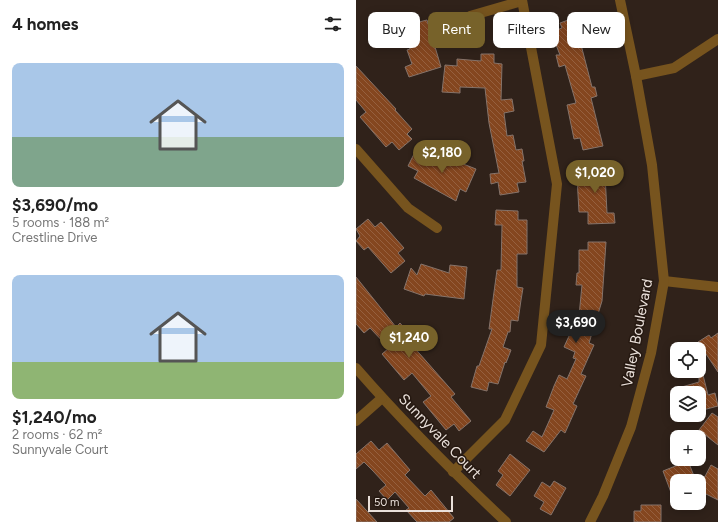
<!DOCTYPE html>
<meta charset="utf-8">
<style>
:root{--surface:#fff;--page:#f6f6f6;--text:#222;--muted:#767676;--accent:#77622a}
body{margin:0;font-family:Figtree,sans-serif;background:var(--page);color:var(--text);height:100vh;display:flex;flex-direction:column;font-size:15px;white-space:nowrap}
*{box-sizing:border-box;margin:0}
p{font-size:13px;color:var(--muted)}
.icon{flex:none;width:22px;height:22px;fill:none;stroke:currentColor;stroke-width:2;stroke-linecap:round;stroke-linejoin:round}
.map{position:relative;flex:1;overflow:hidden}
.drawer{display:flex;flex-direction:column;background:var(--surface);width:356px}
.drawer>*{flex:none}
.hud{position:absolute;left:12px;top:12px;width:290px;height:36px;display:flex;gap:8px}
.fabs{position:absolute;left:314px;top:342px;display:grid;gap:8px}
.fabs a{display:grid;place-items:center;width:36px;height:36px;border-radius:8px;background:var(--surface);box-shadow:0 2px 10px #0003;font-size:20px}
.scale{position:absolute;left:12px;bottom:10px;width:85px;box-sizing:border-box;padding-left:4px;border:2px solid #eae0da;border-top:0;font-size:11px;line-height:14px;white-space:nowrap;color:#eae0da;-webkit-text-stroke:3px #261911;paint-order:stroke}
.price{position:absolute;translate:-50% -34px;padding:0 9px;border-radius:14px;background:var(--accent);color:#fff;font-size:13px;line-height:26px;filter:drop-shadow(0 1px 2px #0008)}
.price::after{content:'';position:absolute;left:50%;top:24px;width:12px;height:9px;margin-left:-6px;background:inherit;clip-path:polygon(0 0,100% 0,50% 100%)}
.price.active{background:#222;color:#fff}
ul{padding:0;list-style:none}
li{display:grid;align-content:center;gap:8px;height:212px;padding:0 12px}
li span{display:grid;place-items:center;height:124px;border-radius:8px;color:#555}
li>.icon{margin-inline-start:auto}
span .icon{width:72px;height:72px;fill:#fffc;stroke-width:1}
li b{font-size:17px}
h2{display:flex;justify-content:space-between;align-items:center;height:48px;padding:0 12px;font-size:17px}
.pill{padding:0 14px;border-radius:8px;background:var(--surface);box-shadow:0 2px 10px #0003;font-size:14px;line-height:36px}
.pill.active{background:var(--accent);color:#fff}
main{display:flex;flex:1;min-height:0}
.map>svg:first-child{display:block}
.building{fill:url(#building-back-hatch);stroke:#85736a}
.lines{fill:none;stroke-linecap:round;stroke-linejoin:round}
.minor{stroke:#77541e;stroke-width:10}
.labels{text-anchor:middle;stroke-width:3;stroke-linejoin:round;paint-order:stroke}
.street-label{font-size:15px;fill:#eae0da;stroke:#261911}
</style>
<main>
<section class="drawer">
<h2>4 homes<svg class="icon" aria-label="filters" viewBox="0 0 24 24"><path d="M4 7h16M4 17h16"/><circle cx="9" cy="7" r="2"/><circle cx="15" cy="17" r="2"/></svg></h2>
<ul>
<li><span style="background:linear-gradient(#a9c7e8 60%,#7fa58c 0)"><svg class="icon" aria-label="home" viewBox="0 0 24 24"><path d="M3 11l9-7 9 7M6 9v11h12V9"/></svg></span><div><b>$3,690/mo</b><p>5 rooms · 188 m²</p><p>Crestline Drive</p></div></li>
<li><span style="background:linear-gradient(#a9c7e8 70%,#8fb573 0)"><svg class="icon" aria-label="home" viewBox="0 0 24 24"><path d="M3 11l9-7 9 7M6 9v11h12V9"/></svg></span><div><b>$1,240/mo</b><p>2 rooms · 62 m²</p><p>Sunnyvale Court</p></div></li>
</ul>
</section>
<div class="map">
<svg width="362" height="522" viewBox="0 0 362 522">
<defs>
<pattern id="building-back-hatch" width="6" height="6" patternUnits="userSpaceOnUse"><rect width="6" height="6" fill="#84461f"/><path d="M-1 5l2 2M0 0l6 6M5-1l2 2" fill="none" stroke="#96603f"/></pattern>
</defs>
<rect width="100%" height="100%" fill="#30221a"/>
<g class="building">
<path d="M 60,14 L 63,22 L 71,20 L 85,67 L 53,77 L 49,67 L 56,64 L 51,50 L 54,49 L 45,18 Z"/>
<path d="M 226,15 L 229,23 L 222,26 L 226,36 L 223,37 L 236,87 L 239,87 L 241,96 L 235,98 L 247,146 L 227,150 L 224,138 L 218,139 L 211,105 L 220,103 L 209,65 L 203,67 L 200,55 L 204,55 L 195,32 L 206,28 L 204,23 Z"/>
<path d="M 125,54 L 138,54 L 138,63 L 146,64 L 145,100 L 156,99 L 158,111 L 148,113 L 151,136 L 157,135 L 160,150 L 166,149 L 168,161 L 166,161 L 170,182 L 161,183 L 163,192 L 144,195 L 142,182 L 135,184 L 134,174 L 143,173 L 133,123 L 129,88 L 104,87 L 104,93 L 86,92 L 89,65 L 101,66 L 101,59 L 125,61 Z"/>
<path d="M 0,66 L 40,109 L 39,110 L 56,129 L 51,134 L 56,139 L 43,150 L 36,142 L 30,147 L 4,117 L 10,112 L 0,100 Z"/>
<path d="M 61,148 L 94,166 L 97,160 L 120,169 L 110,192 L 104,189 L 100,201 L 58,178 L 62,171 L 52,166 Z"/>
<path d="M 253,162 L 253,174 L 249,174 L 251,213 L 258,213 L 259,223 L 232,224 L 232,212 L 223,212 L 221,177 L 229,176 L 229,164 Z"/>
<path d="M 140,210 L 162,211 L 162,220 L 171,220 L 171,254 L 161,254 L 161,287 L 167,288 L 165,300 L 162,321 L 155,320 L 154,332 L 152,332 L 147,347 L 155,350 L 150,363 L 149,362 L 142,384 L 133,382 L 131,391 L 115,387 L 121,366 L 123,366 L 136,329 L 133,329 L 141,270 L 145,270 L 146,225 L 139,225 Z"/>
<path d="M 12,219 L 19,227 L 25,222 L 48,248 L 42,253 L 49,261 L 35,273 L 12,247 L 8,250 L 0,241 L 4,236 L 0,229 Z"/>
<path d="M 232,242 L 250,242 L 246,301 L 233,343 L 238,345 L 225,374 L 230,376 L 217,404 L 221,406 L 209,433 L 205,430 L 188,452 L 170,441 L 177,431 L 186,437 L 198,410 L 190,407 L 198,386 L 203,375 L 211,379 L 220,359 L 217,358 L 219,352 L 208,347 L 218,325 L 214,324 L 217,314 L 223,316 L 226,285 L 220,285 L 221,273 L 223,273 L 223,250 L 232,250 Z"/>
<path d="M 65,264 L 93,273 L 94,265 L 111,267 L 108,299 L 69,294 L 68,296 L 48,289 L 55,268 L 61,275 Z"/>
<path d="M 0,277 L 40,327 L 44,323 L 51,331 L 56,327 L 64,337 L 56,345 L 99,394 L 95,397 L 115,421 L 103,431 L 98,424 L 90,430 L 67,402 L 75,396 L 56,373 L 48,380 L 26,354 L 33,348 L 14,328 L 8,333 L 0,324 Z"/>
<path d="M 362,333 L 362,372 L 342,342 L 353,335 L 355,338 Z"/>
<path d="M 346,371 L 352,395 L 359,393 L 362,406 L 343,411 L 343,393 L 315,393 L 315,390 L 343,382 L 343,372 Z"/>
<path d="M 356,413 L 362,417 L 362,445 L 343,430 Z"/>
<path d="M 15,441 L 23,450 L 31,443 L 54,470 L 49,475 L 69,496 L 75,490 L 98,518 L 93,522 L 61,522 L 50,510 L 53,508 L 39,492 L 31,500 L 23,491 L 30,485 L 17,471 L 8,462 L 0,469 L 0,454 Z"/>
<path d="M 154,454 L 174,470 L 154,496 L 140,485 L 147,475 L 142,471 Z"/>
<path d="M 332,461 L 340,481 L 321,481 L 320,506 L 307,471 Z"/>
<path d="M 355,465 L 362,469 L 362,500 L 348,493 L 343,494 L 343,488 Z"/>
<path d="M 198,481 L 210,488 L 195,515 L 184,509 L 188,502 L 178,496 L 186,482 L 194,487 Z"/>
<path d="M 0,499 L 21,522 L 0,522 Z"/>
<path d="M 285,505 L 305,505 L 305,522 L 278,522 L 278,511 L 285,511 Z"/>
</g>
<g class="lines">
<g class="minor">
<path d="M 114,16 L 166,1"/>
<path d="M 280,76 L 318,68 L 362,39"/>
<path d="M 0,149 L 52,208 L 81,228"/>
<path d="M 308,281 L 362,287"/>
<path d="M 0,368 C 47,422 98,473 150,522"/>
<path d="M 0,421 L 26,398"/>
<path d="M 97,472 L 149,420 L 185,345 L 201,184 L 166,0"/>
<path d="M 234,522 L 247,496 L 275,427 L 295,353 L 308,281 L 296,165 L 280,76 L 264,0"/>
</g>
</g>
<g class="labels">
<g class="street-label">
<text transform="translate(281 333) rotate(-79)" y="5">Valley Boulevard</text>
<text transform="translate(84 436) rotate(46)" y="5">Sunnyvale Court</text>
</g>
</g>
</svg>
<div class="fabs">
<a><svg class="icon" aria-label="locate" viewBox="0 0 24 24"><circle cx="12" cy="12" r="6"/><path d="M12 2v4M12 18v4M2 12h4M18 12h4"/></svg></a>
<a><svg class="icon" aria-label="layers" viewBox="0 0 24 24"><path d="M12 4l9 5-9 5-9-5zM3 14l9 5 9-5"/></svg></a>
<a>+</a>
<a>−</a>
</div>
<div class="scale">50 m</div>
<b class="price" style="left:86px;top:174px">$2,180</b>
<b class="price" style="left:239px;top:194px">$1,020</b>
<b class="price active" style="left:220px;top:344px">$3,690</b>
<b class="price" style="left:53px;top:359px">$1,240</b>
<div class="hud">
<a class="pill">Buy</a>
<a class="pill active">Rent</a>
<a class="pill">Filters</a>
<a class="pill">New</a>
</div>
</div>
</main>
